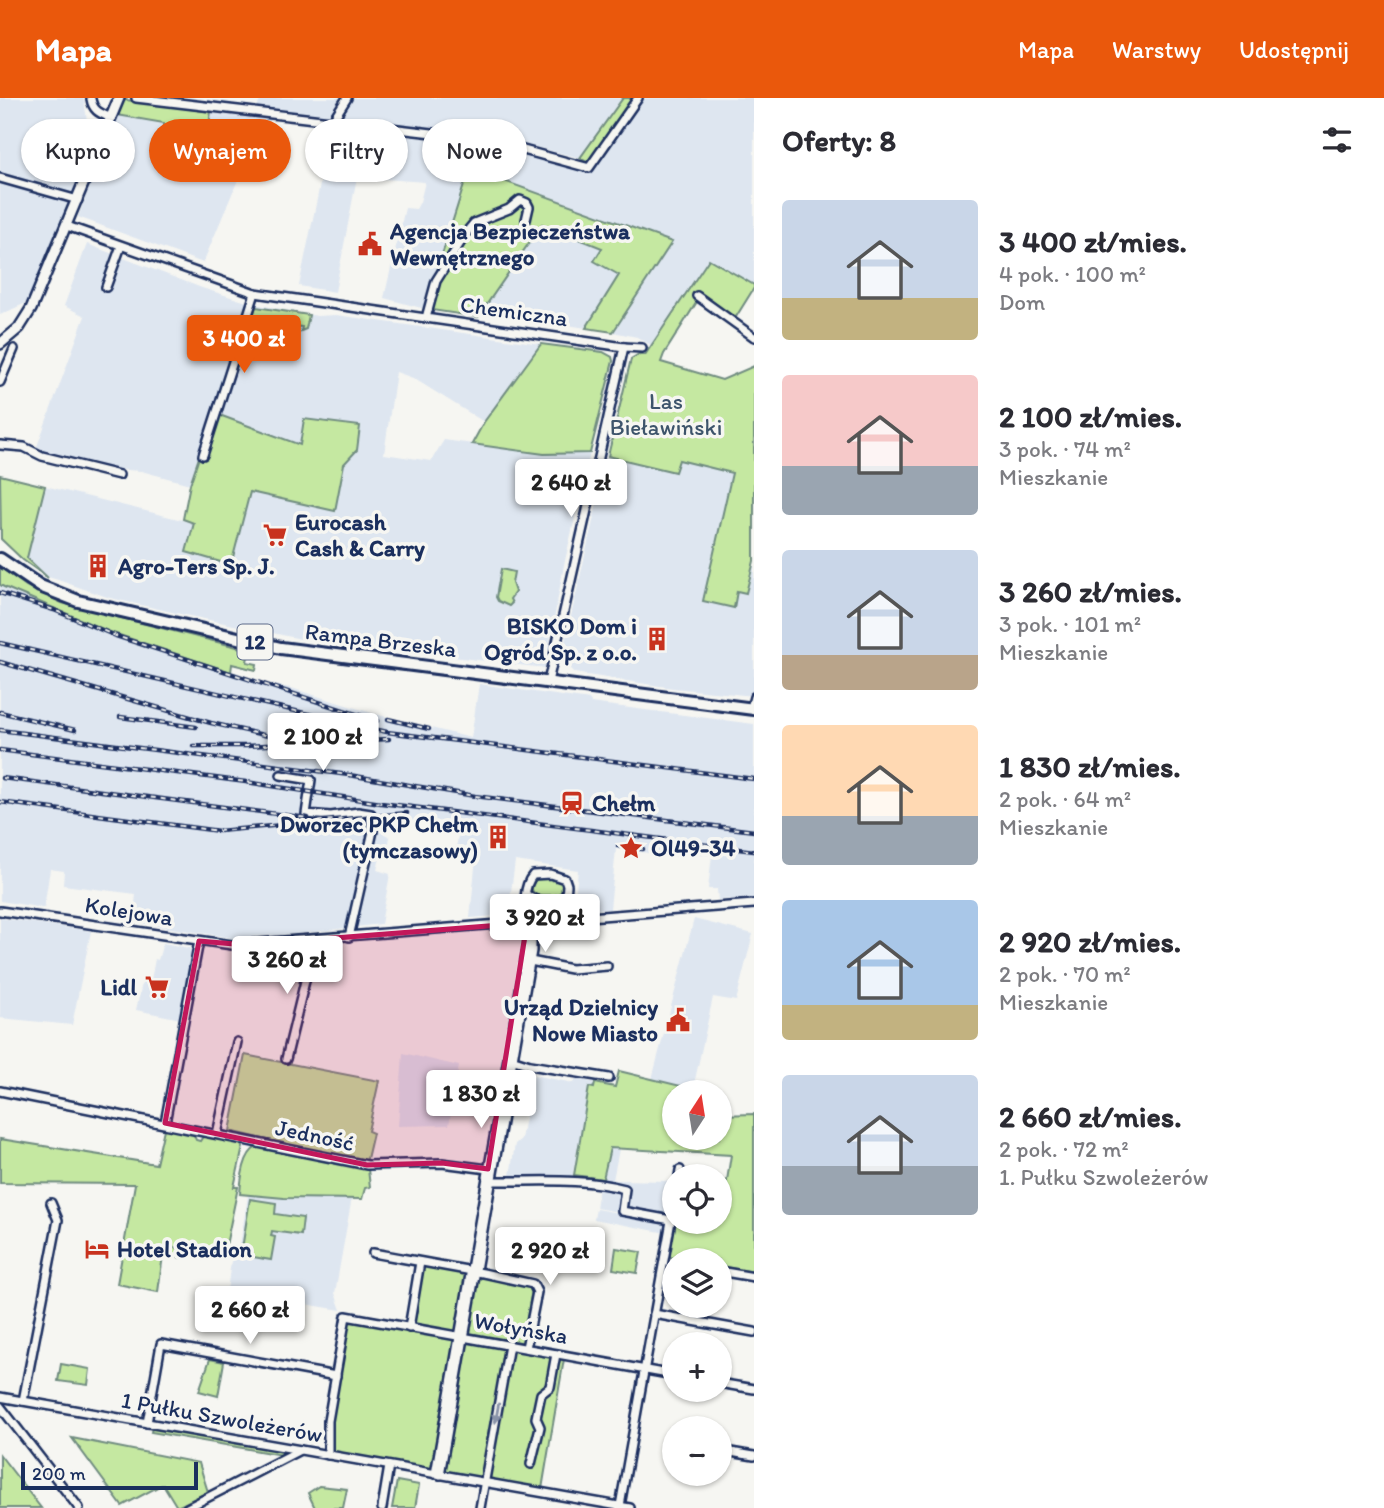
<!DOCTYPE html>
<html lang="pl">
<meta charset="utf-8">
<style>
:root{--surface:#fff;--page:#f2f2f3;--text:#2b2b33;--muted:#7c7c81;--accent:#ea580c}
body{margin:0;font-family:Itim,sans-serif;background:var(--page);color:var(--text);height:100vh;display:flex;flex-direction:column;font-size:26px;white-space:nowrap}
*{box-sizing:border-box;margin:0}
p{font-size:23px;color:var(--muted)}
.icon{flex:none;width:38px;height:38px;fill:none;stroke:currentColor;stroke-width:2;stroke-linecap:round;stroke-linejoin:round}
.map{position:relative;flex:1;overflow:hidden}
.details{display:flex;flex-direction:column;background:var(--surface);width:630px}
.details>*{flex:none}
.guide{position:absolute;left:21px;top:21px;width:626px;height:63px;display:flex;gap:14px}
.needle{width:46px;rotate:12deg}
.controls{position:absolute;left:662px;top:982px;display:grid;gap:14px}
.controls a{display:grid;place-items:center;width:70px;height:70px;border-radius:50%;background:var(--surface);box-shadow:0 2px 5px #0004;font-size:35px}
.scale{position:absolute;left:21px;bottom:18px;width:177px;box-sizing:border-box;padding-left:7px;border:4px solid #1b2f5e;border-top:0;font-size:19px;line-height:24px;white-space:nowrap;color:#1b2f5e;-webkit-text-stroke:5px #f6f6f2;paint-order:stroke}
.price{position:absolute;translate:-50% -60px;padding:0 16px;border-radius:7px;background:#fff;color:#222;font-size:23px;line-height:46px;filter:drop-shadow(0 2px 4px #0008)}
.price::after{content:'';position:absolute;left:50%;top:42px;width:21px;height:16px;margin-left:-10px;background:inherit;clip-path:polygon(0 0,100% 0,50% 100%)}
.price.active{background:var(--accent);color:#fff}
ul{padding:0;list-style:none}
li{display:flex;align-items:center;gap:21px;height:175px;padding:0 28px}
li span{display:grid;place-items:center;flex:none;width:196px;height:140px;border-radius:7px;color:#555}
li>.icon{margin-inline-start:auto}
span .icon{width:84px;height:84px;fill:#fffc;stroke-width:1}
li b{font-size:30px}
h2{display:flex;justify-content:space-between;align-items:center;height:84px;padding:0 28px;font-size:30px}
.tag{padding:0 24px;border-radius:32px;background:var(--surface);box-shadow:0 2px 5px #0004;font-size:24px;line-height:63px}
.tag.active{background:var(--accent);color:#fff}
header{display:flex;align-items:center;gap:42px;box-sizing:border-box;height:98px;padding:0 35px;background:var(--accent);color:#fff}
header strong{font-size:33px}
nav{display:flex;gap:38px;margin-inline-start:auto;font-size:24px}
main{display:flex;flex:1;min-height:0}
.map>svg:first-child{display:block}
.built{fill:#dee6f0}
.green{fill:#c5e8a1;stroke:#708c80;stroke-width:2}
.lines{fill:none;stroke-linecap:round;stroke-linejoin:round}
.minor-casing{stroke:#1b2f5e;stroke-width:12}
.major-casing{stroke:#1b2f5e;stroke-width:14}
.highway-casing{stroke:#1b2f5e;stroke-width:16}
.minor{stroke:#f6f6f2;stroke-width:7}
.major{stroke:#f6f6f2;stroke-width:9}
.highway{stroke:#f6f6f2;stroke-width:10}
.rail-casing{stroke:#1b2f5e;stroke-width:4.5}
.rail{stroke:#f6f6f2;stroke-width:2;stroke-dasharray:5;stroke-linecap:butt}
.oneway{fill:#8892a8}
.marked{fill:#c2185b;fill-opacity:0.2;stroke:#c2185b;stroke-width:5;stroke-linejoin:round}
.labels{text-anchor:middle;stroke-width:7;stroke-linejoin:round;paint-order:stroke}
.shield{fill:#f6f6f2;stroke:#5d6b8a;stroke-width:2}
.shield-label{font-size:21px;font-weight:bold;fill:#1b2f5e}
.poi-label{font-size:23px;font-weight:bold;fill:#1b2f5e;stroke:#f6f6f2;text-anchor:start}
.street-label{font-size:23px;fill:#1b2f5e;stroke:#f6f6f2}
.park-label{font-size:23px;fill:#3d546b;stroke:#f6f6f2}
</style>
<header>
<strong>Mapa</strong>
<nav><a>Mapa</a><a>Warstwy</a><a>Udostępnij</a></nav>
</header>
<main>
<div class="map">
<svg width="754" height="1410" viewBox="0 0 754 1410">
<rect width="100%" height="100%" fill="#f6f6f2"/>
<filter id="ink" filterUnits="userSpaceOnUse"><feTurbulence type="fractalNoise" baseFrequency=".0143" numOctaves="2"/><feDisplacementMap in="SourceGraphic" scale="14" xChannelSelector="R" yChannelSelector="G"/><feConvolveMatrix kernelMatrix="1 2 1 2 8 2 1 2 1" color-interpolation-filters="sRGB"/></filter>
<g filter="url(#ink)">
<g class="built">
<path d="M 0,0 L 84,0 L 90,48 L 88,52 L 92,54 L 28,204 L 0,217 Z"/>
<path d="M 262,0 L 623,0 L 580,60 L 483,36 L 324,17 L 289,13 L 288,16 L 255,12 Z"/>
<path d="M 640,0 L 754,0 L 754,187 L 709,161 L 651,247 L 637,239 L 613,234 L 671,144 L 474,72 L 464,87 L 425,211 L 384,200 L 405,110 L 416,111 L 420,104 L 425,84 L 357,79 L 335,194 L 299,188 L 323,72 L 357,79 L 362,48 L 385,51 L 388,36 L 496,49 L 588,73 Z"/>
<path d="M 211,14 L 270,21 L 264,66 L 245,65 L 203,165 L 78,119 L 117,17 L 164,25 L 203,59 Z"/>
<path d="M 542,126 L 603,150 L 619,176 L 586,230 L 482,213 Z"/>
<path d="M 87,146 L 202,190 L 250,205 L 190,386 L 141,373 L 113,371 L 36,351 L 85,218 L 64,208 Z"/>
<path d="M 254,206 L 317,218 L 336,217 L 541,246 L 484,324 L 413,280 L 396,274 L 384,356 L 431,363 L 444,342 L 544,356 L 590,355 L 564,467 L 545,570 L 301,541 L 185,517 L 110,500 L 58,482 L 48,479 L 27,460 L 45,388 L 194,425 L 231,467 L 250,394 L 335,412 L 344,366 L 357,352 L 301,347 L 218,317 Z"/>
<path d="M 608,358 L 675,373 L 678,362 L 733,375 L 703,503 L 734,510 L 737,493 L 747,494 L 754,463 L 754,598 L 673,590 L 574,575 L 561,561 Z"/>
<path d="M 0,487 L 110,534 L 268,586 L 291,590 L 375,616 L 471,640 L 479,586 L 590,602 L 591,605 L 754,626 L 754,800 L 718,802 L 717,791 L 708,791 L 712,757 L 690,755 L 682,759 L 616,751 L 610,811 L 574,812 L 578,772 L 515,763 L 508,817 L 470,820 L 477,749 L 456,751 L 460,725 L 451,723 L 417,724 L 377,732 L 390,739 L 387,755 L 382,752 L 377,772 L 390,776 L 381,826 L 295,836 L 232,840 L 133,824 L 136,796 L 63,787 L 64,773 L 50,771 L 44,810 L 0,803 Z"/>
<path d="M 0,820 L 91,833 L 72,927 L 0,920 Z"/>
<path d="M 694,821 L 753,836 L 736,903 L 713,899 L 693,991 L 652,981 Z"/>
<path d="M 163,845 L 189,850 L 192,854 L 181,921 L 136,912 L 143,881 L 151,882 L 155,861 L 158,862 Z"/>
<path d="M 403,955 L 459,968 L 449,1027 L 398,1028 Z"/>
<path d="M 533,977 L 574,985 L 576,980 L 595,985 L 594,990 L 589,989 L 572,1081 L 510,1078 L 515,1046 L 521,1041 Z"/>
<path d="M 610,1051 L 619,1051 L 613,1082 L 674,1083 L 674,1124 L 596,1110 L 600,1082 L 604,1082 Z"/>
<path d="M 248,1097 L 284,1100 L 352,1099 L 335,1195 L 341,1212 L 227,1193 L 231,1163 L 238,1159 Z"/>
<path d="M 596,1111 L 668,1124 L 666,1135 L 594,1121 Z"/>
</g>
<g class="green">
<path d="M 623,0 L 635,0 L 593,60 L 587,64 L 580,60 Z"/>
<path d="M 126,2 L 211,14 L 204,59 L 164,53 L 164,25 L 117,17 L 121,3 Z"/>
<path d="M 474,72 L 672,144 L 613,234 L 586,230 L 619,177 L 594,163 L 602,150 L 542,126 L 478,219 L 425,211 L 464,87 Z"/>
<path d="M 709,161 L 754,187 L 754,190 L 734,222 L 700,199 L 664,256 L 661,264 L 722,282 L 754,268 L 754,463 L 746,495 L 737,493 L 734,510 L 703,503 L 732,375 L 679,362 L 675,374 L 608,358 L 631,261 L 639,256 L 645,257 Z"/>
<path d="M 256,209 L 309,217 L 306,231 L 301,233 L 302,229 L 251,222 Z"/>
<path d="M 541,246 L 603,254 L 612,259 L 613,263 L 590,355 L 544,356 L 472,346 L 484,324 Z"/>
<path d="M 214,315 L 300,347 L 304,321 L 360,328 L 357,352 L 344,366 L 335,413 L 250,394 L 231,467 L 186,454 L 194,425 L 183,421 L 190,386 Z"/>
<path d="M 0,377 L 45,388 L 27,460 L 48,480 L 23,462 L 1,441 Z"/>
<path d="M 0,469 L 26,488 L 62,505 L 249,552 L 247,564 L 257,566 L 256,572 L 232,566 L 231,574 L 110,534 L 4,489 L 0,487 Z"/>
<path d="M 501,471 L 514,474 L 512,485 L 515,494 L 510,501 L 512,505 L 509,508 L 498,503 L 496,499 Z"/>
<path d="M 548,778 L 562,784 L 564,789 L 562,794 L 555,797 L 535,797 L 532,792 C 532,781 539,779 548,778 Z"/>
<path d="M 245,957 L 379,983 L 368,1033 L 373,1035 L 366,1065 L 230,1033 Z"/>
<path d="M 619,973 L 693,991 L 693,994 L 674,994 L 674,1040 L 719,1040 L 719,1017 L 754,1016 L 754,1174 L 719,1168 L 719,1162 L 686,1162 L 669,1159 L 675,1124 L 719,1124 L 719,1089 L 726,1089 L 731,1057 L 610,1050 L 603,1081 L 574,1077 L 589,989 L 594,990 L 595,985 L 615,989 Z"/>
<path d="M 157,1027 L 196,1035 L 194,1037 L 196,1042 L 200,1043 L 204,1037 L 241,1044 L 243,1049 L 234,1089 L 238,1089 L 224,1157 L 174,1149 L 185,1152 L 184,1160 L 163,1157 L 158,1194 L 117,1186 L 135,1086 L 0,1085 L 0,1041 L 156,1066 L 164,1031 L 157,1029 Z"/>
<path d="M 260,1048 L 368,1071 L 370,1089 L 365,1090 L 362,1101 L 284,1100 L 240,1096 C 241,1079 244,1051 260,1048 Z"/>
<path d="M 250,1101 L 276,1105 L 275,1116 L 303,1120 L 301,1137 L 272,1133 L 271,1138 L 275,1139 L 271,1162 L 241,1157 Z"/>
<path d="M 616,1150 L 641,1154 L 637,1175 L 613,1171 Z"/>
<path d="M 420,1164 L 533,1186 L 522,1249 L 562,1258 L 564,1261 L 542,1391 L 332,1353 L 332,1324 L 328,1323 L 346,1218 L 409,1229 Z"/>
<path d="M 210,1261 L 224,1264 L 218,1298 L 199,1293 Z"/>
<path d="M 61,1266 L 90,1271 L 88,1287 L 58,1283 Z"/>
<path d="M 152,1330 L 282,1353 L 282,1357 L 151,1334 Z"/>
<path d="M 72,1340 L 199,1365 L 208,1394 L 177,1409 L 163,1386 L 122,1408 Z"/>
<path d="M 0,1357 L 41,1410 L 0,1410 Z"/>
<path d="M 397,1383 L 419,1387 L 415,1410 L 392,1410 Z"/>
<path d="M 319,1388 L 347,1391 L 343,1410 L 315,1410 L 308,1395 Z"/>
</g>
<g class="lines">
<g class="minor-casing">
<g id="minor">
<path d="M 136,0 L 483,41 L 589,70 L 638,0"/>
<path d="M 91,1 C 93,13 100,15 111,20"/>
<path d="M 331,25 L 347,0"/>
<path d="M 0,80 L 78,102"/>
<path d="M 67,128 L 255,195 L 624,249 L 548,584"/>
<path d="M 106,189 L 121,148"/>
<path d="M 697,198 L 754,239"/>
<path d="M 426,220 L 436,183 L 469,131 L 474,125 L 509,111 L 520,102 L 527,105 L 529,109 L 526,122"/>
<path d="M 624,249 L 642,250"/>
<path d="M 0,284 L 14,251"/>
<path d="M 0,347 L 24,349 L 42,358 L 119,377"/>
<path d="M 203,357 L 255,195"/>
<path d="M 751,610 L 754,599"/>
<path d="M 281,677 L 311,682 L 306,716 L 331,718 L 358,714 L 371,716 L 373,733 L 349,839"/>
<path d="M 526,796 C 537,806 554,806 566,798"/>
<path d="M 0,813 L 232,847 L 754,806"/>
<path d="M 525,862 L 571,871 L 607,868"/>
<path d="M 508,960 L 530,967 L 609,980"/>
<path d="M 286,961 L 315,842"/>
<path d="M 0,993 L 367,1067 L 442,1065 L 488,1071"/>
<path d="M 165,1025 L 199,843"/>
<path d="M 217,1036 L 237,944"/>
<path d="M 679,1078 L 680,1072"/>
<path d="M 488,1083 C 534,1084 580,1079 625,1091 L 622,1113 L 671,1122"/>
<path d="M 373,1155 L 483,1175 L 533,1186 L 537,1194 L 526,1250"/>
<path d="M 719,1173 L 754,1179"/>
<path d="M 654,1216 L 754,1234"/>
<path d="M 409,1230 L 420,1164"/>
<path d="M 719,1285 L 754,1291"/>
<path d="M 0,1299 L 630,1410"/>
<path d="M 23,1303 L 58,1122 L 51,1105"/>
<path d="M 0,1308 L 79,1410"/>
<path d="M 147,1325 L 161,1246 L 336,1278"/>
<path d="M 719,1352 L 754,1358"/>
<path d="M 328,1357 L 328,1323 L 346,1218 L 674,1277"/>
<path d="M 531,1366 L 540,1329 L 536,1320 L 541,1296 L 550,1289 L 556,1256"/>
<path d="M 435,1376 L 528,846 C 529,825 518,794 533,777 L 550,776 L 565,781 L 567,787 L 564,822"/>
<path d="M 440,1377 L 532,853 L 532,825"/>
<path d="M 620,1408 L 674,1106"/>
<path d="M 187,1410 L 300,1352"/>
<path d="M 382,1410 L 389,1368"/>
<path d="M 480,1410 L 509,1247"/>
</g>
</g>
<g class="major-casing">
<path id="major" d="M 0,246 L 19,230 L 31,211 L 119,0"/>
</g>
<g class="highway-casing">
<path id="highway" d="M 0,461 L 40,488 L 78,503 L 281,550 L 754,611"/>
</g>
<use href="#minor" class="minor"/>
<use href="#major" class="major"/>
<use href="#highway" class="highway"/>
<g class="rail-casing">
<g id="rail">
<path d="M 0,495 L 54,512 L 116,538 L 377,623"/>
<path d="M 0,545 L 387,634 L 754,681"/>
<path d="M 0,564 L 211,625 L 277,640"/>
<path d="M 0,614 L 75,632"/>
<path d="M 120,619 L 196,629"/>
<path d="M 388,621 L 429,631"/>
<path d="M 0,632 L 349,677 L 475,698 L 754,733"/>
<path d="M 193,648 L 246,648 L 389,641"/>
<path d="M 0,652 L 246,684 L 381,705 L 754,753"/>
<path d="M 2,680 L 308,720"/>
<path d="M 0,704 L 219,733 L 407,715"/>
<path d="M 618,748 L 643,751"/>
</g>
</g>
<use href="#rail" class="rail"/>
</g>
<defs><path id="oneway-solid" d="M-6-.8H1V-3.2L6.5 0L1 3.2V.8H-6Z" transform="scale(1.75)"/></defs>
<use class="oneway" href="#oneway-solid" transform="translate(497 1315) rotate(100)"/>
</g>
<path class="marked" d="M 527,825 L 488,1071 L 442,1065 L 367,1067 L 165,1025 L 199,843 L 246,847 Z"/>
<defs>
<g id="civic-bare" transform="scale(1.89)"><path d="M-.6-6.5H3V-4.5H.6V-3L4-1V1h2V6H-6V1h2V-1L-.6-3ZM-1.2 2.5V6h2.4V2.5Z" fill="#c8321e" stroke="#f6f6f2" stroke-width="2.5" paint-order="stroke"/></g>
<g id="supermarket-bare" transform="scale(1.89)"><path d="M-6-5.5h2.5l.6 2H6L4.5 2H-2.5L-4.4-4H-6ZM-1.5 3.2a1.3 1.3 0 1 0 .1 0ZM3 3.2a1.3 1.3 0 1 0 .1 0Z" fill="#c8321e" stroke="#f6f6f2" stroke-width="2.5" paint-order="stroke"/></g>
<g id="building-bare" transform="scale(1.89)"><path d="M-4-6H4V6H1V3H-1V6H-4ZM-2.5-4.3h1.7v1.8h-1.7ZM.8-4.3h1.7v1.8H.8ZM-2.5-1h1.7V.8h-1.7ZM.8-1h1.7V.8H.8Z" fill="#c8321e" stroke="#f6f6f2" stroke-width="2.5" paint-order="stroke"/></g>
<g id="station-bare" transform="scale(1.89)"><path d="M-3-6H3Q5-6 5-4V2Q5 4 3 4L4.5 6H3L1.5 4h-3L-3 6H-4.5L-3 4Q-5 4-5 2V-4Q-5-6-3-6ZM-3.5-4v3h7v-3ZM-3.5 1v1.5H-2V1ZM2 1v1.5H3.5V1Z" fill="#c8321e" stroke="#f6f6f2" stroke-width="2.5" paint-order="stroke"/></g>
<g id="sight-bare" transform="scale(1.89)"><path d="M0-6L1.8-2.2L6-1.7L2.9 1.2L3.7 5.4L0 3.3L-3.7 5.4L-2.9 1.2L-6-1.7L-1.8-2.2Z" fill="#c8321e" stroke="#f6f6f2" stroke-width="2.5" paint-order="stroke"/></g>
<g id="hotel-bare" transform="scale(1.89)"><path d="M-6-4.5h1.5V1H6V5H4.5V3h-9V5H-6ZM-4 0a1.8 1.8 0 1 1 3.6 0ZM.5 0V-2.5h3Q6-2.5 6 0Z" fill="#c8321e" stroke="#f6f6f2" stroke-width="2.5" paint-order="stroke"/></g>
</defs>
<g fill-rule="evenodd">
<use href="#civic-bare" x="370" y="146"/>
<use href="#supermarket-bare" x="275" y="437"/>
<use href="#building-bare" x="98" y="468"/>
<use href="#building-bare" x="657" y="541"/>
<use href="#station-bare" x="572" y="705"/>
<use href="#building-bare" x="498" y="739"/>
<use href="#sight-bare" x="631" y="750"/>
<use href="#supermarket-bare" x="157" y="889"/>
<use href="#civic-bare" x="678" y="922"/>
<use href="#hotel-bare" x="97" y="1151"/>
</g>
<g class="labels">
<rect class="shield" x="237.5" y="526.5" width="35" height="35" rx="5"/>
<g class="shield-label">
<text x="255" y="551">12</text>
</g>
<g class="poi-label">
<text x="390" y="141">Agencja Bezpieczeństwa<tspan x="390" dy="26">Wewnętrznego</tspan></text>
<text x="295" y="432">Eurocash<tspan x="295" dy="26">Cash &amp; Carry</tspan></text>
<text x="118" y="476">Agro-Ters Sp. J.</text>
<text x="637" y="536" text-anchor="end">BISKO Dom i<tspan x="637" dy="26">Ogród Sp. z o.o.</tspan></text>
<text x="592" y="713">Chełm</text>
<text x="478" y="734" text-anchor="end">Dworzec PKP Chełm<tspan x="478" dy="26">(tymczasowy)</tspan></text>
<text x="651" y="758">Ol49-34</text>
<text x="137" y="897" text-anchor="end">Lidl</text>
<text x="658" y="917" text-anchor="end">Urząd Dzielnicy<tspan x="658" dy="26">Nowe Miasto</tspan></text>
<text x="117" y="1159">Hotel Stadion</text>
</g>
<g class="street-label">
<text transform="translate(514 213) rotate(8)" y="8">Chemiczna</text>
<text transform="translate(381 542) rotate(7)" y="8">Rampa Brzeska</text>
<text transform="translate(129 813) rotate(9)" y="8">Kolejowa</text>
<text transform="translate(315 1037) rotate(12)" y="8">Jedność</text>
<text transform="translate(521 1230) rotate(10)" y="8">Wołyńska</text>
<text transform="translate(222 1319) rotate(10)" y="8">1 Pułku Szwoleżerów</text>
</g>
<g class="park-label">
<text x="666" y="311">Las<tspan x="666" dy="26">Bieławiński</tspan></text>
</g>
</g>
</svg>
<div class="controls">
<a><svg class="needle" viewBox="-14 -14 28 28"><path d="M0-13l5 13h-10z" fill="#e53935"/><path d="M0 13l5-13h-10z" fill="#7c7c81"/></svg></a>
<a><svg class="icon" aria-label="locate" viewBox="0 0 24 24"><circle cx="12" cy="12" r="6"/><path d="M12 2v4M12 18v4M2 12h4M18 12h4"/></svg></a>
<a><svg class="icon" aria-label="layers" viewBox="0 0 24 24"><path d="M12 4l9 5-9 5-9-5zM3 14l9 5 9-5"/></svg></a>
<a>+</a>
<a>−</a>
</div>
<div class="scale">200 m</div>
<b class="price active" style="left:244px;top:277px">3 400 zł</b>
<b class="price" style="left:571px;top:421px">2 640 zł</b>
<b class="price" style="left:323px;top:675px">2 100 zł</b>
<b class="price" style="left:545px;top:856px">3 920 zł</b>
<b class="price" style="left:287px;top:898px">3 260 zł</b>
<b class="price" style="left:481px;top:1032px">1 830 zł</b>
<b class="price" style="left:550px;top:1189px">2 920 zł</b>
<b class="price" style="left:250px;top:1248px">2 660 zł</b>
<div class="guide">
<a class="tag">Kupno</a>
<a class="tag active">Wynajem</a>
<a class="tag">Filtry</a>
<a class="tag">Nowe</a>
</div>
</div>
<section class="details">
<h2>Oferty: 8<svg class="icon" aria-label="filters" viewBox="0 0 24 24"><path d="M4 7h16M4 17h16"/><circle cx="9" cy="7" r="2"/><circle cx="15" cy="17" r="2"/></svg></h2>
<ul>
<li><span style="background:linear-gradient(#c9d6e8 70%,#c2b280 0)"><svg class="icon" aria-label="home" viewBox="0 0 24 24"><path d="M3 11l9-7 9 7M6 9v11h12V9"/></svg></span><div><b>3 400 zł/mies.</b><p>4 pok. · 100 m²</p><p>Dom</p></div></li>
<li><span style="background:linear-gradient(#f6c9c9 65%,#9aa5b1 0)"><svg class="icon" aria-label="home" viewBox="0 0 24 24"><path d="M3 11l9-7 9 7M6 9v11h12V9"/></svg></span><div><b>2 100 zł/mies.</b><p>3 pok. · 74 m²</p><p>Mieszkanie</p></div></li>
<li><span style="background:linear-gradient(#c9d6e8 75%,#b9a48a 0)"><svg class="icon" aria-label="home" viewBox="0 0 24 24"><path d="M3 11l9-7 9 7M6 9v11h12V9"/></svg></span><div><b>3 260 zł/mies.</b><p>3 pok. · 101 m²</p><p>Mieszkanie</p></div></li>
<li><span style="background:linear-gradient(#ffd9b3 65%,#9aa5b1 0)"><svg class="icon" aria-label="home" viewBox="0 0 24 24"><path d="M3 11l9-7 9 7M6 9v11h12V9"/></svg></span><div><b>1 830 zł/mies.</b><p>2 pok. · 64 m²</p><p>Mieszkanie</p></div></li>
<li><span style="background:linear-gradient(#a9c7e8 75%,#c2b280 0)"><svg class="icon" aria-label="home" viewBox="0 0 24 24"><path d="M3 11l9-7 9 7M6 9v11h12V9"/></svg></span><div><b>2 920 zł/mies.</b><p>2 pok. · 70 m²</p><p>Mieszkanie</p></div></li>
<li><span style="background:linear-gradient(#c9d6e8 65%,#9aa5b1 0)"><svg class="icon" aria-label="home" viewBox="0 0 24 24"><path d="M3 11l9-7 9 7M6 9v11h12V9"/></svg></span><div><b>2 660 zł/mies.</b><p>2 pok. · 72 m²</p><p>1. Pułku Szwoleżerów</p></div></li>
</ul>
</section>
</main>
